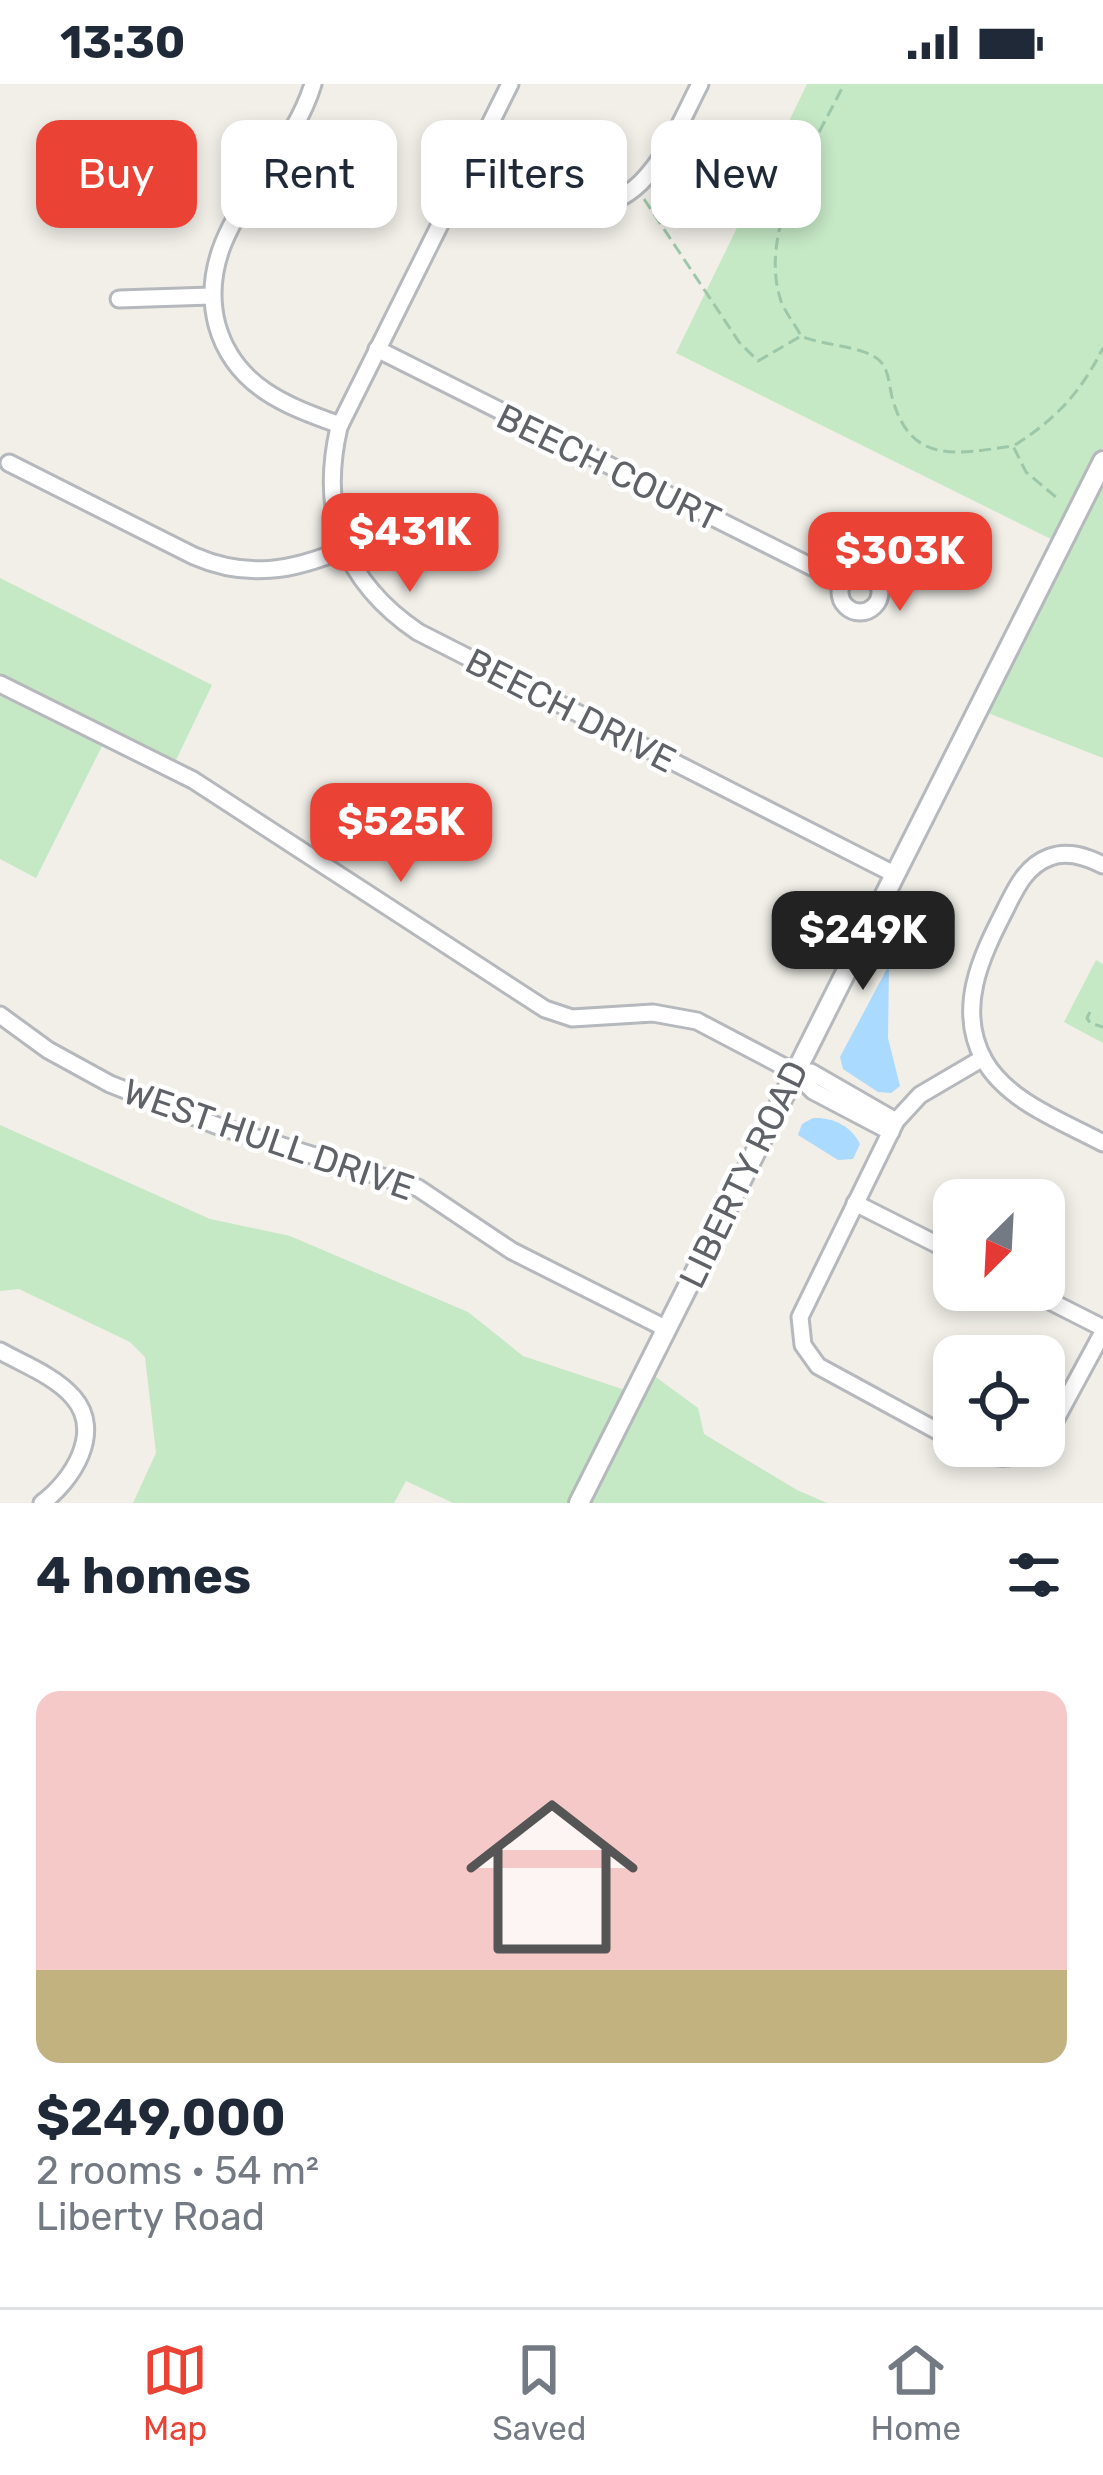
<!DOCTYPE html>
<meta charset="utf-8">
<style>
:root{--surface:#fff;--page:#f6f6f7;--text:#1f2937;--muted:#747a83;--line:#e0e1e3;--accent:#ea4335}
body{margin:0;font-family:Rubik,sans-serif;background:var(--page);color:var(--text);height:100vh;display:flex;flex-direction:column;font-size:45px;white-space:nowrap}
*{box-sizing:border-box;margin:0}
p{font-size:39px;color:var(--muted)}
.icon{flex:none;width:66px;height:66px;fill:none;stroke:currentColor;stroke-width:2;stroke-linecap:round;stroke-linejoin:round}
.map{position:relative;height:1419px;overflow:hidden}
.side{display:flex;flex-direction:column;background:var(--surface);flex:1}
.side>*{flex:none}
.top-card{position:absolute;left:36px;top:36px;width:1032px;height:108px;display:flex;gap:24px}
.needle{width:78px;rotate:204deg}
.tools{position:absolute;left:933px;top:1095px;display:grid;gap:24px}
.tools a{display:grid;place-items:center;width:132px;height:132px;border-radius:24px;background:var(--surface);box-shadow:0 6px 18px #0003;font-size:60px}
.price{position:absolute;translate:-50% -102px;padding:0 27px;border-radius:24px;background:var(--accent);color:#fff;font-size:39px;line-height:78px;filter:drop-shadow(0 3px 6px #0008)}
.price::after{content:'';position:absolute;left:50%;top:72px;width:36px;height:27px;margin-left:-18px;background:inherit;clip-path:polygon(0 0,100% 0,50% 100%)}
.price.active{background:#222;color:#fff}
ul{padding:0;list-style:none}
li{display:grid;align-content:center;gap:24px;height:636px;padding:0 36px}
li+li{border-top:3px solid var(--line)}
li span{display:grid;place-items:center;height:372px;border-radius:24px;color:#555}
li>.icon{margin-inline-start:auto}
span .icon{width:216px;height:216px;fill:#fffc;stroke-width:1}
li b{font-size:51px}
h2{display:flex;justify-content:space-between;align-items:center;height:144px;padding:0 36px;font-size:51px}
.chip{padding:0 42px;border-radius:24px;background:var(--surface);box-shadow:0 6px 18px #0003;font-size:42px;line-height:108px}
.chip.active{background:var(--accent);color:#fff}
.status{display:flex;justify-content:space-between;align-items:center;height:84px;padding:0 60px;background:var(--surface);direction:ltr}
.status svg{height:33px;fill:currentColor}
.tabs{display:flex;justify-content:space-around;align-items:center;height:168px;border-top:3px solid var(--line);background:var(--surface);font-size:33px;color:var(--muted)}
.tabs a{display:grid;justify-items:center;gap:6px}
.tabs .active{color:var(--accent)}
.map>svg:first-child{display:block}
.green{fill:#c5e8c5}
.water{fill:#aadaff}
.lines{fill:none;stroke-linecap:round;stroke-linejoin:round}
.minor-casing{stroke:#b5b8bc;stroke-width:21}
.tertiary-casing{stroke:#b5b8bc;stroke-width:24}
.path{stroke:#9cc7a9;stroke-width:3;stroke-dasharray:12 6;stroke-linecap:butt}
.minor{stroke:#fff;stroke-width:15}
.tertiary{stroke:#fff;stroke-width:18}
.labels{text-anchor:middle;stroke-width:9;stroke-linejoin:round;paint-order:stroke}
.street-label{font-size:36px;fill:#5f6368;stroke:#fff}
</style>
<div class="status"><b>13:30</b><svg viewBox="0 0 49 12"><path d="M0 12V9h3v3zM5 12V6h3v6zM10 12V3h3v9zM15 12V0h3v12zM26 1h20v11H26zM47 4h2v5h-2z"/></svg></div>
<div class="map">
<svg width="1103" height="1419" viewBox="0 0 1103 1419">
<rect width="100%" height="100%" fill="#f1efe8"/>
<g class="green">
<path d="M 807,0 L 1103,0 L 1103,363 L 1055,457 L 676,269 Z"/>
<path d="M 1103,396 L 1103,674 L 988,629 Z"/>
<path d="M 0,494 L 212,601 L 176,676 L 0,592 Z"/>
<path d="M 0,612 L 104,658 L 36,794 L 0,775 Z"/>
<path d="M 1096,876 L 1103,880 L 1103,959 L 1064,938 Z"/>
<path d="M 0,1041 L 210,1135 L 290,1152 L 468,1228 L 523,1272 L 628,1307 L 568,1419 L 453,1419 L 406,1397 L 394,1419 L 133,1419 L 156,1369 L 145,1273 L 130,1258 L 19,1205 L 0,1207 Z"/>
<path d="M 653,1291 L 698,1324 L 704,1350 L 797,1406 L 827,1419 L 586,1419 Z"/>
</g>
<g class="water">
<path d="M 889,881 L 888,954 L 900,1002 L 891,1009 L 878,1008 L 843,985 L 840,973 Z"/>
<path d="M 813,1034 C 833,1033 851,1042 860,1060 L 853,1075 L 838,1076 L 798,1051 L 802,1040 Z"/>
</g>
<g class="lines">
<g class="minor-casing">
<g id="minor">
<path d="M 313,0 C 288,84 192,145 217,241 C 234,302 286,322 340,341"/>
<path d="M 510,0 L 339,343 C 319,430 343,497 418,548 L 892,789"/>
<path d="M 472,77 C 499,90 527,109 556,118 C 641,143 670,58 700,0"/>
<path d="M 119,215 L 211,212"/>
<path d="M 377,265 L 842,498"/>
<path d="M 9,379 L 194,472 C 247,495 293,487 344,465"/>
<circle cx="860" cy="508" r="20"/>
<path d="M 0,600 L 193,696 L 545,925 L 572,934 L 653,929 L 697,937 L 794,988 L 813,1007 L 891,1048"/>
<path d="M 1103,781 C 1087,773 1068,766 1050,773 C 1025,782 1015,806 1004,828 C 981,873 956,925 984,976 C 1008,1018 1062,1037 1103,1059"/>
<path d="M 0,931 L 48,966 L 110,1000 L 218,1042 L 418,1104 L 512,1167 L 665,1244"/>
<path d="M 794,988 L 811,988 L 896,1037"/>
<path d="M 855,1119 L 954,1169"/>
<path d="M 1028,1206 L 1103,1244"/>
<path d="M 0,1267 C 23,1280 55,1292 73,1313 C 104,1348 72,1397 42,1419"/>
<path d="M 954,1356 L 818,1282 L 803,1261 L 800,1233 L 896,1037 L 920,1011 L 983,974"/>
<path d="M 1044,1357 L 1103,1248"/>
<path d="M 966,1362 C 992,1376 1012,1378 1038,1362"/>
</g>
</g>
<g class="tertiary-casing">
<path id="tertiary" d="M 579,1419 L 1103,377"/>
</g>
<g class="path">
<path d="M 644,115 L 739,258 L 758,277 L 801,252 C 823,262 866,262 880,277 C 889,286 889,301 892,313 C 910,381 956,370 1013,362 L 1026,388 L 1057,414"/>
<path d="M 800,250 C 794,239 785,228 781,217 C 757,145 814,62 844,0"/>
<path d="M 1015,361 C 1056,335 1081,308 1103,264"/>
<path d="M 1090,928 L 1087,934 L 1090,939 L 1103,943"/>
</g>
<use href="#minor" class="minor"/>
<use href="#tertiary" class="tertiary"/>
</g>
<g class="labels">
<g class="street-label">
<text transform="translate(609 383) rotate(26)" y="13">BEECH COURT</text>
<text transform="translate(571 626) rotate(27)" y="13">BEECH DRIVE</text>
<text transform="translate(269 1055) rotate(19)" y="13">WEST HULL DRIVE</text>
<text transform="translate(743 1090) rotate(-64)" y="13">LIBERTY ROAD</text>
</g>
</g>
</svg>
<div class="tools">
<a><svg class="needle" viewBox="-14 -14 28 28"><path d="M0-13l5 13h-10z" fill="#e53935"/><path d="M0 13l5-13h-10z" fill="#747a83"/></svg></a>
<a><svg class="icon" aria-label="locate" viewBox="0 0 24 24"><circle cx="12" cy="12" r="6"/><path d="M12 2v4M12 18v4M2 12h4M18 12h4"/></svg></a>
</div>
<b class="price" style="left:410px;top:511px">$431K</b>
<b class="price" style="left:900px;top:530px">$303K</b>
<b class="price" style="left:401px;top:801px">$525K</b>
<b class="price active" style="left:863px;top:909px">$249K</b>
<div class="top-card">
<a class="chip active">Buy</a>
<a class="chip">Rent</a>
<a class="chip">Filters</a>
<a class="chip">New</a>
</div>
</div>
<section class="side">
<h2>4 homes<svg class="icon" aria-label="filters" viewBox="0 0 24 24"><path d="M4 7h16M4 17h16"/><circle cx="9" cy="7" r="2"/><circle cx="15" cy="17" r="2"/></svg></h2>
<ul>
<li><span style="background:linear-gradient(#f6c9c9 75%,#c2b280 0)"><svg class="icon" aria-label="home" viewBox="0 0 24 24"><path d="M3 11l9-7 9 7M6 9v11h12V9"/></svg></span><div><b>$249,000</b><p>2 rooms · 54 m²</p><p>Liberty Road</p></div></li>
</ul>
</section>
<nav class="tabs">
<a class="active"><svg class="icon" aria-label="map" viewBox="0 0 24 24"><path d="M3 6l6-2 6 2 6-2v14l-6 2-6-2-6 2zM9 4v14M15 6v14"/></svg>Map</a>
<a><svg class="icon" aria-label="saved" viewBox="0 0 24 24"><path d="M7 4h10v16l-5-4-5 4z"/></svg>Saved</a>
<a><svg class="icon" aria-label="home" viewBox="0 0 24 24"><path d="M3 11l9-7 9 7M6 9v11h12V9"/></svg>Home</a>
</nav>
